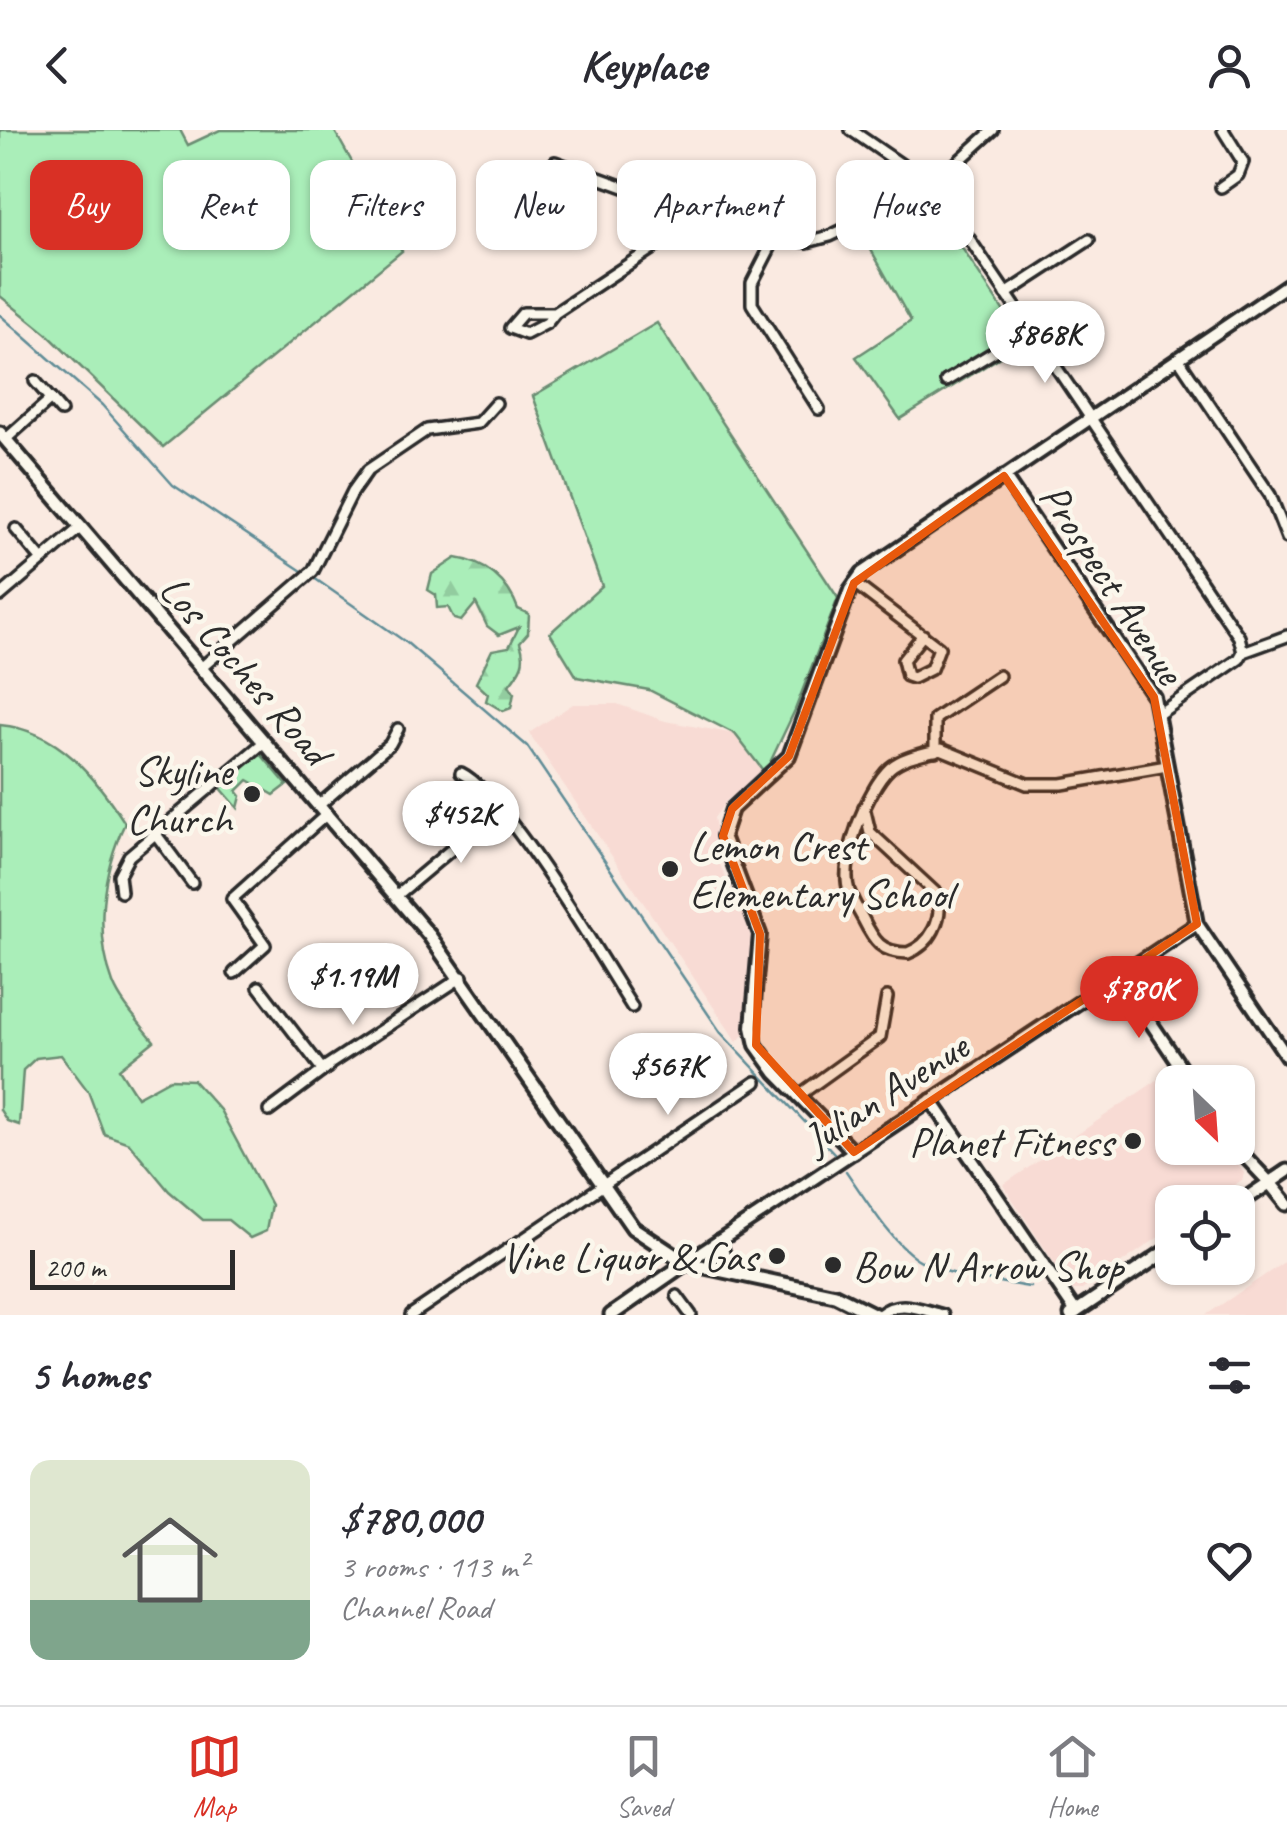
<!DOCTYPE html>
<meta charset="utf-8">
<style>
:root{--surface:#fff;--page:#f2f2f3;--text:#2b2b33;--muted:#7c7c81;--line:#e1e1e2;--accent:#d93025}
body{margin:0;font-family:Caveat,sans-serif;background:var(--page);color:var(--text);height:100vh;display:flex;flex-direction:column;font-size:38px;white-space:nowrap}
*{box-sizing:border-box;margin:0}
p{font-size:32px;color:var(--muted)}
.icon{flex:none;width:55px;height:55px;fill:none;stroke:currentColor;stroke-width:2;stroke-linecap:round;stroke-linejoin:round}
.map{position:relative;height:1185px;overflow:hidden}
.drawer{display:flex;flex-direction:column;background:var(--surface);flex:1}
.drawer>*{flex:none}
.guide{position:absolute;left:30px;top:30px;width:1228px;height:90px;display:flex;gap:20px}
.needle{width:65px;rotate:155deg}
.buttons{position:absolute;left:1155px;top:935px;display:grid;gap:20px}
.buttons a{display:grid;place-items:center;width:100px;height:100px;border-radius:20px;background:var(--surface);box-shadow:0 2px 8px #0004;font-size:50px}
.scale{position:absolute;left:30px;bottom:25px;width:205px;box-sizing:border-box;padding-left:10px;border:5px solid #2b2b2b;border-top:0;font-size:28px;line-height:35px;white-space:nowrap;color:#2b2b2b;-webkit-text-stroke:8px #fbf7ec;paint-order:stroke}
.price{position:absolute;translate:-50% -85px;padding:0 22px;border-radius:35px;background:#fff;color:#222;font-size:32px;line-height:65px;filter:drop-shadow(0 2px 5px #0008)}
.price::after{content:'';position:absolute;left:50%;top:60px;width:30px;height:22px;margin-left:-15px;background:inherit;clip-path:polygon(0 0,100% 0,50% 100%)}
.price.on{background:var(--accent);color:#fff}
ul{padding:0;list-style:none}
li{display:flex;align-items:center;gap:30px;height:250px;padding:0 30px}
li+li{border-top:2px solid var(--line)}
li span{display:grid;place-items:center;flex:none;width:280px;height:200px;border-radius:20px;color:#555}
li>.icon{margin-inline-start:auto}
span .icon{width:120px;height:120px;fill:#fffc;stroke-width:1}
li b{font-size:42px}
h2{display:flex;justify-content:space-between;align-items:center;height:120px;padding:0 30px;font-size:42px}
.tag{padding:0 35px;border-radius:20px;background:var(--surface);box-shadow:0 2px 8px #0004;font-size:35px;line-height:90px}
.tag.on{background:var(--accent);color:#fff}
header{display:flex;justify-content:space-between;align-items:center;height:130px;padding:0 30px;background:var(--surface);font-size:45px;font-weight:800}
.dock{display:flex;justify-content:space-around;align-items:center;height:140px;border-top:2px solid var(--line);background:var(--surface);font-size:28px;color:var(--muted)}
.dock a{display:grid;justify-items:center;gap:5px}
.dock .on{color:var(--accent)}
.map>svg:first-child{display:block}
.built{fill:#f8dbd4}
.green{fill:#aaeeb9;stroke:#6a8c72;stroke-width:2.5}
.forest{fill:url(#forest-firs);stroke:#6a8c72;stroke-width:2.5}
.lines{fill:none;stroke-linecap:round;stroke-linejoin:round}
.stream{stroke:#5e8c96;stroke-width:2.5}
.minor-casing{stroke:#2b2b2b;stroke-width:16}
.tertiary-casing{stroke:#2b2b2b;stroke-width:18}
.secondary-casing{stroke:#2b2b2b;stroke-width:19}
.minor{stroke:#fbf7ec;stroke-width:9}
.tertiary{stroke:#fbf7ec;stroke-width:10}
.secondary{stroke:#fbf7ec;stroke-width:11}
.marked{fill:#e8590c;fill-opacity:0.2;stroke:#e8590c;stroke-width:8;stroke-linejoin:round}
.poi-dot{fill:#2b2b2b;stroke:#fbf7ec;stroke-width:4}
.labels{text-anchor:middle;stroke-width:9;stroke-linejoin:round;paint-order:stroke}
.street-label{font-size:42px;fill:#2b2b2b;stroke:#fbf7ec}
.poi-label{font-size:42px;fill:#2b2b2b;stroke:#fbf7ec;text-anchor:end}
</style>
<header><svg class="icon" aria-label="back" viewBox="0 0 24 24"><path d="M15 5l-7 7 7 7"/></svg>Keyplace<svg class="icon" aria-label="person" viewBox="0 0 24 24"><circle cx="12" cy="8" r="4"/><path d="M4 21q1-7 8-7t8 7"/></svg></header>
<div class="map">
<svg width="1287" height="1185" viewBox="0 0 1287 1185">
<defs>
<pattern id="forest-firs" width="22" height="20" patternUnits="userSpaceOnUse" patternTransform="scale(2.5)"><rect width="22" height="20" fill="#aaeeb9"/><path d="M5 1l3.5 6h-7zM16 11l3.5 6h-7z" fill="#92cc9f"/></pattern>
</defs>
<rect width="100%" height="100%" fill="#faeae1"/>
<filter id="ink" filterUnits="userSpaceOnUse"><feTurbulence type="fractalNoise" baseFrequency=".01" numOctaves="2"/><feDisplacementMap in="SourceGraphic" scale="20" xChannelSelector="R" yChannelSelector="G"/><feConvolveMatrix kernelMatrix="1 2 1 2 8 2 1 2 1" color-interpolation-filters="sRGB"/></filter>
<g filter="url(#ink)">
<g class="built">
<path d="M 573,574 L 617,574 L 665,591 L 735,604 L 765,643 L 727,670 L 714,688 L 721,724 L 715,724 L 750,800 L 753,823 L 745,903 L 737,912 L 529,603 Z"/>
<path d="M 1172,940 L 1180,952 L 1172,952 L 1172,1018 L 1226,1018 L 1244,1043 L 1242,1050 L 1209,1072 L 1172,1072 L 1172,1098 L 1082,1160 L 1072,1160 L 1003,1055 Z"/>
<path d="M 1287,1130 L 1287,1185 L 1206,1185 Z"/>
</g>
<g class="green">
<path d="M 0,0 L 180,0 L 188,15 L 220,0 L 334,0 L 402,121 L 163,317 L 47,204 L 0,166 Z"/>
<path d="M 931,71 L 1024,212 L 900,289 L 856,227 L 911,191 L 861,102 Z"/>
<path d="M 657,193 L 838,468 L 795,580 L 765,643 L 735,604 L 649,560 L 577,547 L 550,503 L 602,456 L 533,266 Z"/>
<path d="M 0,595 C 58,600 95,646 125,693 C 102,741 94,802 113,853 C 121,874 141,894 154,911 L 119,939 L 137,967 L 170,949 L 193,950 L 220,980 L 271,1075 L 266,1101 L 250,1108 L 228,1090 L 203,1090 L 169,1061 L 129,1013 L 104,1004 L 88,961 L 61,925 L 36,928 L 23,940 L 19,995 L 7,991 L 0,980 Z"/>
<path d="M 259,622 L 287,655 L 274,665 L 248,650 L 237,661 L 241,666 L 238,678 L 219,656 Z"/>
</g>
<path class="forest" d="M 456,428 C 485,432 508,451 518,479 L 529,484 L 528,503 L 520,512 C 527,531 521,540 509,555 L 514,563 L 511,578 L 503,581 L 486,571 L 488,564 L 476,553 L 492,520 L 509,517 L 519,497 L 499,505 L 487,496 L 476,473 L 461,491 L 454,489 L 448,477 L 437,478 L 436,465 L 428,460 L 432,444 Z"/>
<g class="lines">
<g class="stream">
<path d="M 0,185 L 102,275 L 173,355 L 302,441"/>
<path d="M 314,448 L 407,513 L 527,616 L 721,903 L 834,1023"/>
<path d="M 846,1041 C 914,1142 911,1138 1030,1157"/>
</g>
<g class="minor-casing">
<g id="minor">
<path d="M 851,0 L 934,57 L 1239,507 L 1243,522"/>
<path d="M 555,32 L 753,104 L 807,112 L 830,106 L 927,60 L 993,0"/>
<path d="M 1221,57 L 1238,45 L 1243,32 L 1223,0"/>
<path d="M 774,110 L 752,153 L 752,174 L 819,279"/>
<path d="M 1006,164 L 1089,110"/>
<path d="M 555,183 L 547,193 L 526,204 L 510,198 L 523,183 L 555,183 L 680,100 L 694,82"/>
<path d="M 1178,228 L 1270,365 L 1287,408"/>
<path d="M 35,251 L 61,281"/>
<path d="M 946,251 L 1030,200"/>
<path d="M 6,309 L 51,269"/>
<path d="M 16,399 L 42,430"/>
<path d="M 854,453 L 939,518 L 931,539 L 913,548 L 907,546 L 903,530 L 923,505"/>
<path d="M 0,466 L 81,397"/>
<path d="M 201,538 L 313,441 L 353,361 L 368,340 L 427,300 L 478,293 L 496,273"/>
<path d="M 1160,583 L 1239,529 L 1243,522 L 1287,506"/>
<path d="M 935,621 L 935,589 L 999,546"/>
<path d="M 461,643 C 506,665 601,828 632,877"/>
<path d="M 319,675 L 390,614 L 398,599"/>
<path d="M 864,677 L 870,702 L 938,765 C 943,790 931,814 908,823 C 881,823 874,811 863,789 C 858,780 852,770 849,761 C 839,731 867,659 890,638 C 902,627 925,623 941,619 L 1027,654 L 1062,654 L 1167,636"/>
<path d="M 155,703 L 192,753"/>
<path d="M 121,762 L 119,745 L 129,726 L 263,613"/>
<path d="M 396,766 L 452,719 L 476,684 L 492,669"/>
<path d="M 234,843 L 265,815 L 232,769 L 327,684"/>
<path d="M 259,857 L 322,939 L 462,847"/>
<path d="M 798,966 L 880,907 L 887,867"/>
<path d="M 269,981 L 328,937"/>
<path d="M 677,1166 L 691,1185"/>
<path d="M 411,1185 L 756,952"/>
<path d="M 879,1185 C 899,1168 919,1179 943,1185"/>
</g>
</g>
<g class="tertiary-casing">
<g id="tertiary">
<path d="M 1004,346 L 1154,567 L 1197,794 L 1287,927"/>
<path d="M 1120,847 L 1191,952"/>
<path d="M 931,970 L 1076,1182"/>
<path d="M 1237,1018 L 1270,1053"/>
<path d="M 854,1022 L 776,943 L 756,915 L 752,897 L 760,804 L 723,706 L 732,679 L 789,626 L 850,460 L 862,443 L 1287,155"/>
<path d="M 686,1133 L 1197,794"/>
</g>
</g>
<g class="secondary-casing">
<g id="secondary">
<path d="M 0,303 L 429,805 L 633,1098 L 686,1133 L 835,1165 L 875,1185"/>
<path d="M 1270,1053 L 1287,1074"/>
<path d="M 1238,1074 L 1287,1041"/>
<path d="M 720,1111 L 725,1132 L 737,1143"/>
<path d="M 611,1185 L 686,1133"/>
<path d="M 1071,1185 L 1172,1117"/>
</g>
</g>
<use href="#minor" class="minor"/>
<use href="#tertiary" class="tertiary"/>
<use href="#secondary" class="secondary"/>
</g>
</g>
<path class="marked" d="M 1004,346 L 1154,567 L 1197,794 L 854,1022 L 756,915 L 760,804 L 723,706 L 732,679 L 789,626 L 854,453 Z"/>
<g class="poi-dot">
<circle cx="252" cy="664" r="10"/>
<circle cx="670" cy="739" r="10"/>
<circle cx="1133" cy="1011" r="10"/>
<circle cx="777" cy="1126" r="10"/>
<circle cx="833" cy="1135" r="10"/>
</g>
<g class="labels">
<g class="street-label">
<text transform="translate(1113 453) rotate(57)" y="15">Prospect Avenue</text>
<text transform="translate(246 539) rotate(49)" y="15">Los Coches Road</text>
<text transform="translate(885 962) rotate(-33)" y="15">Julian Avenue</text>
</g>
<g class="poi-label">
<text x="232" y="655">Skyline<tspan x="232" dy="48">Church</tspan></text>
<text x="690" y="730" text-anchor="start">Lemon Crest<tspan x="690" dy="48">Elementary School</tspan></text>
<text x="1113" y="1026">Planet Fitness</text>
<text x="757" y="1141">Vine Liquor &amp; Gas</text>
<text x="853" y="1150" text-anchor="start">Bow N Arrow Shop</text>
</g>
</g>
</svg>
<div class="buttons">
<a><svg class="needle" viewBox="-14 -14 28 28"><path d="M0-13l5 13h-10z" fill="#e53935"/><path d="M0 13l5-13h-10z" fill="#7c7c81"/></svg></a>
<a><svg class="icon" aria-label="locate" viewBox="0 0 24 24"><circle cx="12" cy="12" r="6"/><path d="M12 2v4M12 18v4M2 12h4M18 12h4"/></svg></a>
</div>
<div class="scale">200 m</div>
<b class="price" style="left:1045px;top:256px">$868K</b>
<b class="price" style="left:461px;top:736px">$452K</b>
<b class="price" style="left:353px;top:898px">$1.19M</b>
<b class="price on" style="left:1139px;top:911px">$780K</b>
<b class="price" style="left:668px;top:988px">$567K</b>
<div class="guide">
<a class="tag on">Buy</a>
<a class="tag">Rent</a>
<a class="tag">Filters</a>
<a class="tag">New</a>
<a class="tag">Apartment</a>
<a class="tag">House</a>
</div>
</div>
<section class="drawer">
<h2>5 homes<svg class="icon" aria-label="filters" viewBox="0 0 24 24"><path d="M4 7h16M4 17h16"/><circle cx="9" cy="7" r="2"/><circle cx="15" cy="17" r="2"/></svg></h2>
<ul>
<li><span style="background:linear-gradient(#dfe7d0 70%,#7fa58c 0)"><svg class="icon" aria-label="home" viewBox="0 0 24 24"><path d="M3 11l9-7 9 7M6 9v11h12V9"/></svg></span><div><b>$780,000</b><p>3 rooms · 113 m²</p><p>Channel Road</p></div><svg class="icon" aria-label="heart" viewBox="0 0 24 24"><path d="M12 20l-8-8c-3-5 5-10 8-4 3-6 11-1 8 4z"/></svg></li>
</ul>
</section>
<nav class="dock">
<a class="on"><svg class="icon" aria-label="map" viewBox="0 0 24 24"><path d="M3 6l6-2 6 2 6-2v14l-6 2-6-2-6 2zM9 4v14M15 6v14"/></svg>Map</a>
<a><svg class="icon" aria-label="saved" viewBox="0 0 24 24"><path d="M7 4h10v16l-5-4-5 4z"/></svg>Saved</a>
<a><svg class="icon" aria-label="home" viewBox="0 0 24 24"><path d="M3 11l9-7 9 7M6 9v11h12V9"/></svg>Home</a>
</nav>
